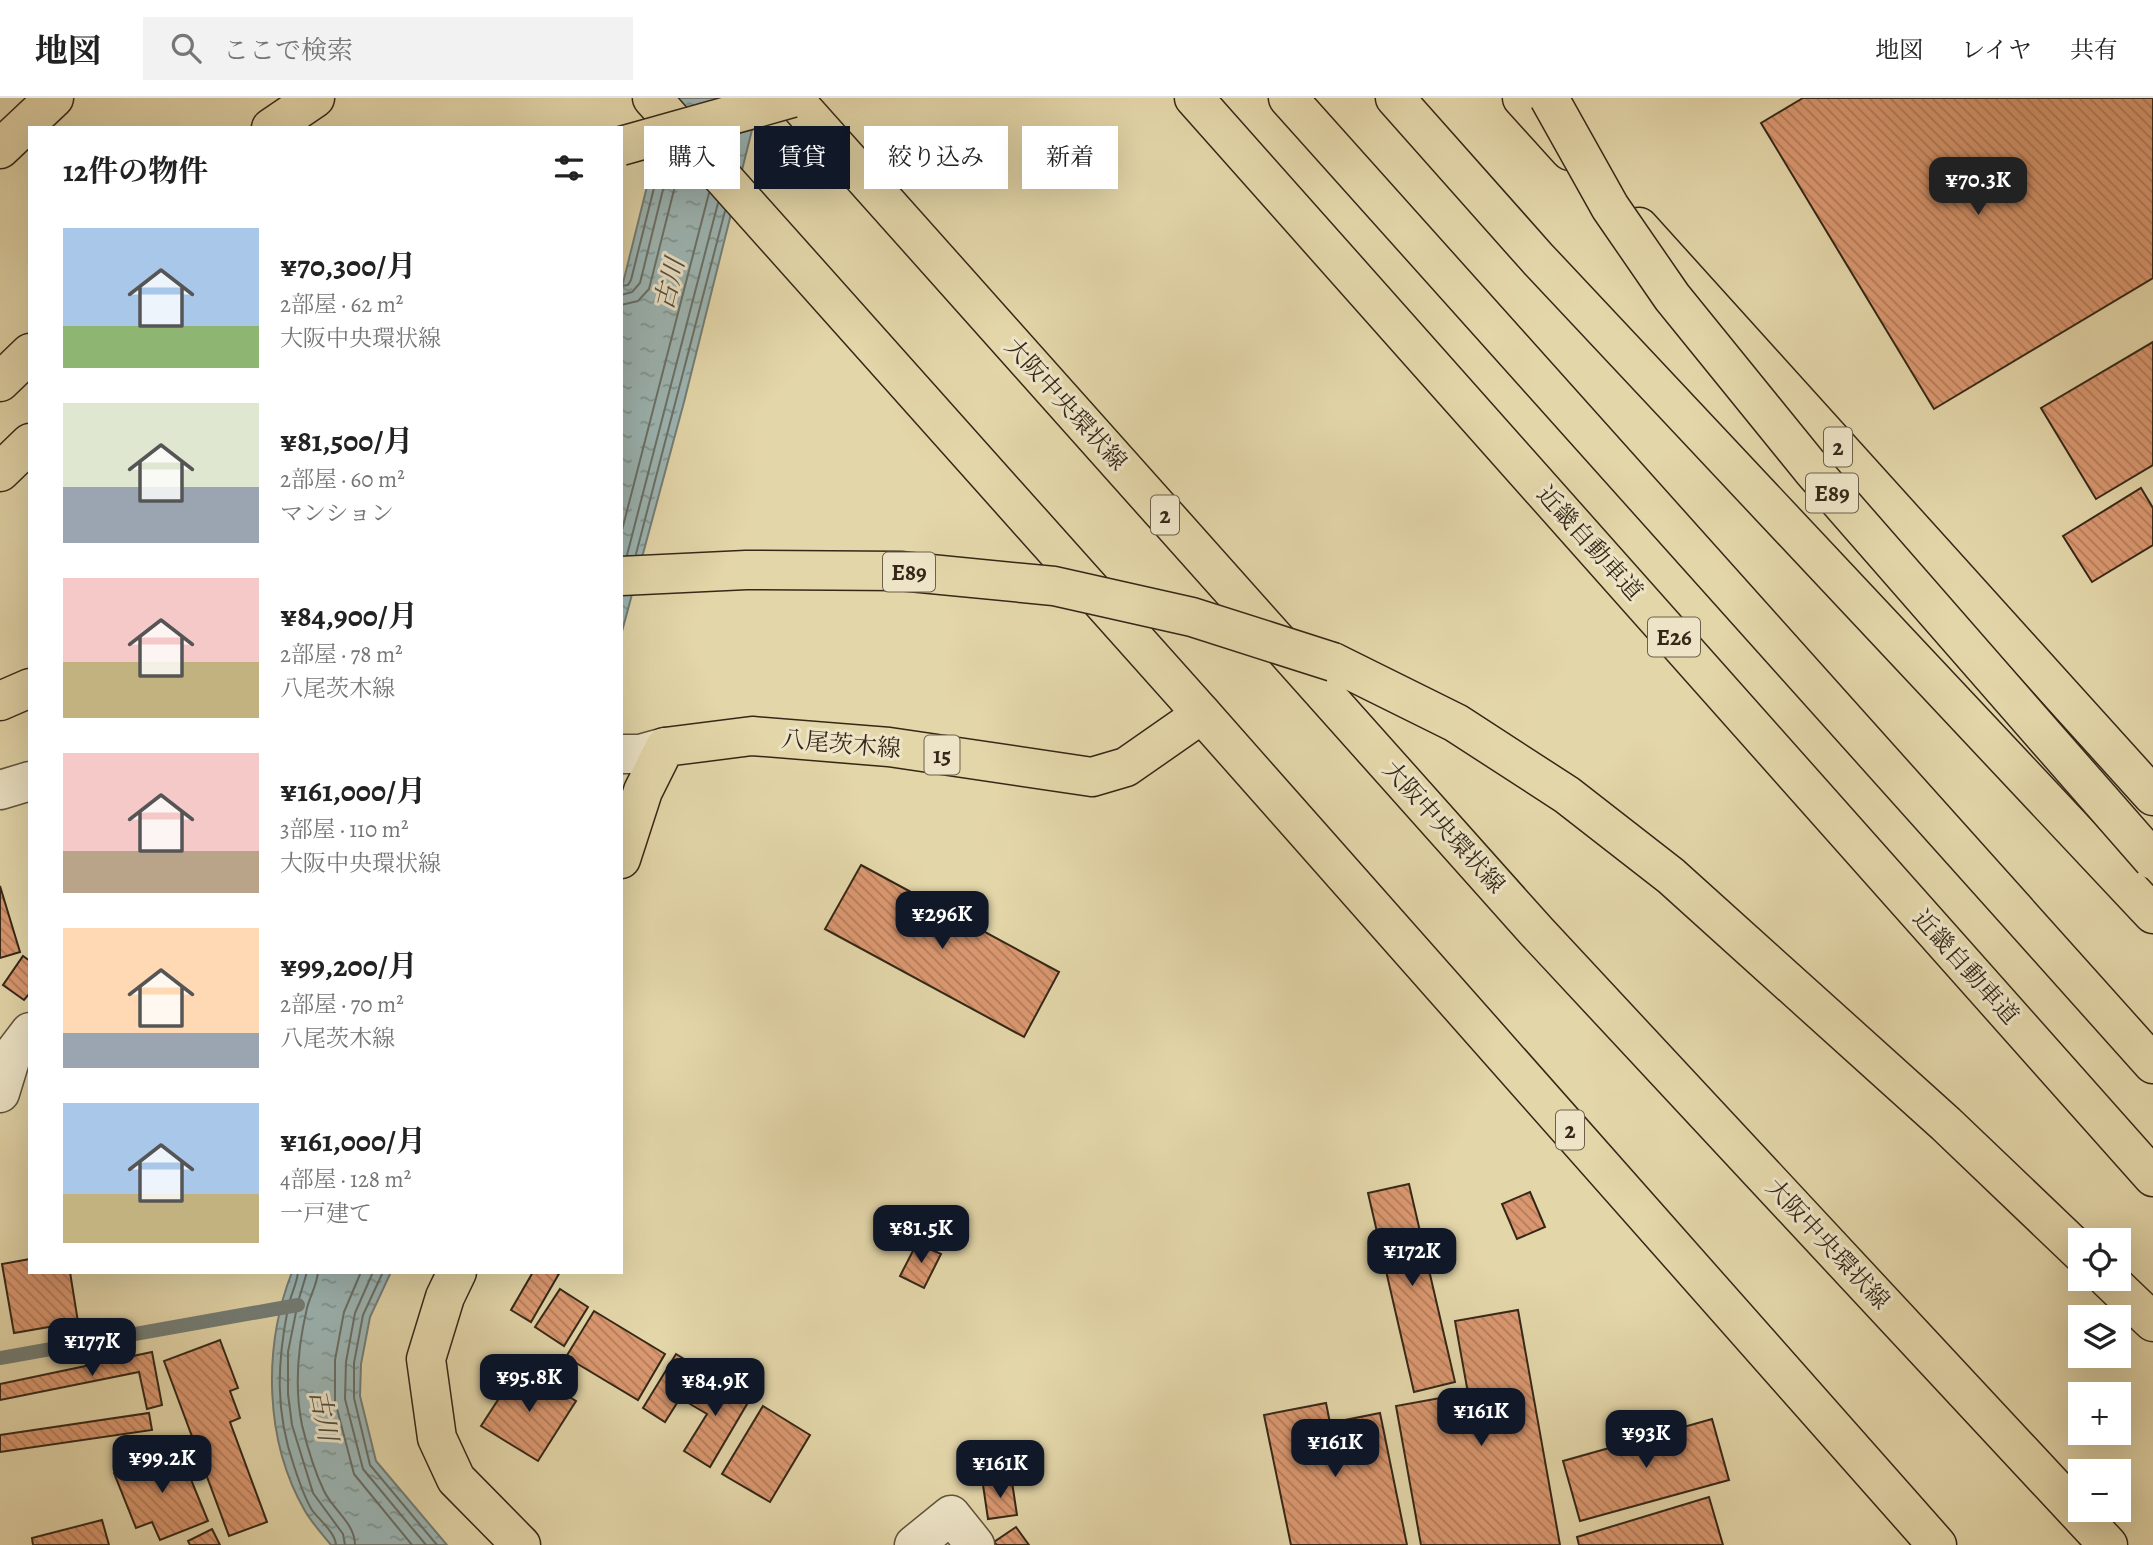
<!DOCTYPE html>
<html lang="ja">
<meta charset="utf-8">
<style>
:root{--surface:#fff;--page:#f2f2f2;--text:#222;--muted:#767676;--line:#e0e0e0;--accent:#111827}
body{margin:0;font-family:Alegreya,"Noto Serif JP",serif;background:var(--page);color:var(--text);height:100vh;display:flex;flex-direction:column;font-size:26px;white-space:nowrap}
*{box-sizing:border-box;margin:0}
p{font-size:23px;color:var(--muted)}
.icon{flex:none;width:38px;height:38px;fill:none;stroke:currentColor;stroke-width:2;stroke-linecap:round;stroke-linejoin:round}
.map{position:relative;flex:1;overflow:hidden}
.drawer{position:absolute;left:28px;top:28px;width:595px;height:1148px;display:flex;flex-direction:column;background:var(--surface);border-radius:0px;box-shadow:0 7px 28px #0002}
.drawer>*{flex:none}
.banner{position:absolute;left:644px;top:28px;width:665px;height:63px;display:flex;gap:14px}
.controls{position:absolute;left:2068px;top:1130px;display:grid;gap:14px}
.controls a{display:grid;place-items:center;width:63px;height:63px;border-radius:0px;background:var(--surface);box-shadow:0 7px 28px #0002;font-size:35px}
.price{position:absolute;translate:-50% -60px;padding:0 16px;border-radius:14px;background:var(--accent);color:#fff;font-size:23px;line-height:46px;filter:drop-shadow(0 2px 4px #0008)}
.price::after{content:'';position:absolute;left:50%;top:42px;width:21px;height:16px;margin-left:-10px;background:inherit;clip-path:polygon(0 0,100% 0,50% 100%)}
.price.active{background:#222;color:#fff}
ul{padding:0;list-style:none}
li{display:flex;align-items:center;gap:21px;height:175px;padding:0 35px}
li span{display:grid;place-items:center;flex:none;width:196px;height:140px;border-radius:0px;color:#555}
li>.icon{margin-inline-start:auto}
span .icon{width:84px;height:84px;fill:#fffc;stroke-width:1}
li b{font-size:30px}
h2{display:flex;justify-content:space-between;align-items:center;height:84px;padding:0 35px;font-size:30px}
.pill{padding:0 24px;border-radius:0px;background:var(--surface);box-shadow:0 7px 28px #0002;font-size:24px;line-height:63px}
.pill.active{background:var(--accent);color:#fff}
header{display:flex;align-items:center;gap:42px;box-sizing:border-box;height:98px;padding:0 35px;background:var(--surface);border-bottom:2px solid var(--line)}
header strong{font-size:33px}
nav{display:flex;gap:38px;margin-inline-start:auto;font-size:24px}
.search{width:490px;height:63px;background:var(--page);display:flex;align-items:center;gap:18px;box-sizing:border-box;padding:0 24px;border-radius:0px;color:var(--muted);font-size:26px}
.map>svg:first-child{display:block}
.water{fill:url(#water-ripples);stroke:#737d76;stroke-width:2}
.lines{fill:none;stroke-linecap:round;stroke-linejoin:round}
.shore{stroke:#686f66;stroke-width:2}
.stream{stroke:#737d76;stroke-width:14}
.building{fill:url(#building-back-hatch);stroke:#352818;stroke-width:2}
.minor-casing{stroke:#60543c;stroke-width:41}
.major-casing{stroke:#352818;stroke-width:41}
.highway-casing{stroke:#352818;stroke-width:41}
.minor{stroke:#ede4c7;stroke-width:38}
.major{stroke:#e3d6a9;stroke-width:38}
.highway{stroke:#e3d6a9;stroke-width:38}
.highway-bridge-casing{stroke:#352818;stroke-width:41;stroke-linecap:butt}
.highway-bridge{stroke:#e3d6a9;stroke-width:38}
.labels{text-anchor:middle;stroke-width:6;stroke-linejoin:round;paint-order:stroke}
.shield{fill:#ede4c7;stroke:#6c604c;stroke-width:2}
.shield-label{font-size:23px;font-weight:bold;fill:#352818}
.street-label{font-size:24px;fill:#352818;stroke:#ede4c7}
.water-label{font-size:26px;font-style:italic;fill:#4f4c3f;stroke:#ede4c7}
</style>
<header>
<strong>地図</strong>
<div class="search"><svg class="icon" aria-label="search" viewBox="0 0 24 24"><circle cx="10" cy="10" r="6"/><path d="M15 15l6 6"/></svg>ここで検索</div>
<nav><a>地図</a><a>レイヤ</a><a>共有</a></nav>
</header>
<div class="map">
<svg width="2153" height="1447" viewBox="0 0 2153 1447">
<defs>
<pattern id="water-ripples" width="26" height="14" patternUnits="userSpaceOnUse" patternTransform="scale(1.75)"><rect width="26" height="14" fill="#9cb6b5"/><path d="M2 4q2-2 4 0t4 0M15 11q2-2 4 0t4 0" fill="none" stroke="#809492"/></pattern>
<pattern id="building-back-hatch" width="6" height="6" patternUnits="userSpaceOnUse" patternTransform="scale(1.75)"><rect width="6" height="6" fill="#db9870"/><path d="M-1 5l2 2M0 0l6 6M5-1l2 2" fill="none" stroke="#b27c5b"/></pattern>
</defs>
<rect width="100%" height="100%" fill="#e3d6a9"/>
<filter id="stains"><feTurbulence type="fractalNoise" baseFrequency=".00286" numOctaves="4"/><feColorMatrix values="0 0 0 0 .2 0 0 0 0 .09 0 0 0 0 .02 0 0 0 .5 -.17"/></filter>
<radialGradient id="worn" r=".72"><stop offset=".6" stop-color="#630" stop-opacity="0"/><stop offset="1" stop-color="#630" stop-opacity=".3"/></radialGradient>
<g class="water">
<path d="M 669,0 L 760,0 L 684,304 L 621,537 L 621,193 Z"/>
<path d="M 292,1174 L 391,1174 L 370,1219 L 361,1266 L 360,1298 L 376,1363 L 447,1447 L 331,1447 C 322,1436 312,1425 305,1413 C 264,1342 263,1249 292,1174 Z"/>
</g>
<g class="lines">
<g class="shore">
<path d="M 621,188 L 628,187 L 631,182 L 662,58"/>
<path d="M 621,197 L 632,194 L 640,185 L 672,55"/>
<path d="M 621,207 L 638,203 L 649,191 L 681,64"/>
<path d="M 621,436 L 709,95"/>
<path d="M 636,456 L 725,113"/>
<path d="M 627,457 L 718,105"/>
<path d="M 298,1174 C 297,1186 290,1198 288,1210 C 277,1266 275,1313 294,1368 C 299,1383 304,1399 312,1412 C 320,1423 335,1434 336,1447"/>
<path d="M 307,1174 L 298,1204 L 288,1254 L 288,1296 L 292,1327 L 313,1395 L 343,1436 L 345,1447"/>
<path d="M 318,1174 C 317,1187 310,1198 307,1210 C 298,1248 294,1288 302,1327 C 307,1348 314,1372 324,1393 C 333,1412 355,1425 355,1447"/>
<path d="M 361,1174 L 344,1214 L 335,1262 L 335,1303 L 354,1376 L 412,1447"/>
<path d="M 373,1174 L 355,1215 L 346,1264 L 345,1301 L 363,1371 L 426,1447"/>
<path d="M 383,1174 L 363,1217 L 354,1265 L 354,1300 L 370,1367 L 437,1447"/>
</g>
<path class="stream" d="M 0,1260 L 298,1207"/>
</g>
<g class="building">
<path d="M 1803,0 L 2153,0 L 2153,180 L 1934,311 L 1761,25 Z"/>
<path d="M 2153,244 L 2153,367 L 2096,401 L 2041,310 Z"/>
<path d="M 2141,390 L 2153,410 L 2153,447 L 2092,484 L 2063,438 Z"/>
<path d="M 861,767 L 1059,874 L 1024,939 L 825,831 Z"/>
<path d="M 0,788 L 20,854 L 0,860 Z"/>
<path d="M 23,858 L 30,863 L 30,895 L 24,902 L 3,887 Z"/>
<path d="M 1409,1086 L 1455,1284 L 1414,1294 L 1368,1095 Z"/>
<path d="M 1530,1094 L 1545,1129 L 1517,1141 L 1502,1106 Z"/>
<path d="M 917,1145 L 941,1156 L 924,1190 L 900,1178 Z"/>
<path d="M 30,1161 L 30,1174 L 70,1174 L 78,1224 L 14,1235 L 2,1166 Z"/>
<path d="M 533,1174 L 560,1174 L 531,1224 L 511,1212 Z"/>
<path d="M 560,1191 L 588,1209 L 564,1248 L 535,1229 Z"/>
<path d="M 1518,1212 L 1560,1447 L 1421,1447 L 1396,1308 L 1468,1295 L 1455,1223 Z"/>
<path d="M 594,1213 L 665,1256 L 638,1302 L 566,1259 Z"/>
<path d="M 220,1242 L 238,1290 L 230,1293 L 240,1320 L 230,1324 L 267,1424 L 229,1438 L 164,1263 Z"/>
<path d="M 152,1254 L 162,1307 L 147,1311 L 139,1274 L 0,1302 L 0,1286 Z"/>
<path d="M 676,1256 L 699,1270 L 665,1324 L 643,1310 Z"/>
<path d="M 520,1268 L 576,1303 L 538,1363 L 481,1328 Z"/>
<path d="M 707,1276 L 750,1301 L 710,1369 L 684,1353 L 707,1316 L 690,1306 Z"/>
<path d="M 1326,1305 L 1330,1325 L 1380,1315 L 1407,1447 L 1291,1447 L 1264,1317 Z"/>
<path d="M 763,1308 L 810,1337 L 770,1404 L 722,1376 Z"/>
<path d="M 149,1315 L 152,1332 L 0,1354 L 0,1337 Z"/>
<path d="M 1712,1321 L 1729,1382 L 1580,1423 L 1563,1363 Z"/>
<path d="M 178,1350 L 208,1423 L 160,1442 L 152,1424 L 136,1430 L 114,1375 Z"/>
<path d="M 1012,1384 L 1017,1417 L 988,1421 L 983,1387 Z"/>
<path d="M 1709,1399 L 1723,1447 L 1579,1447 L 1577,1439 Z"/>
<path d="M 102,1422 L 109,1447 L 33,1447 L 32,1440 Z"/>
<path d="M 1016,1429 L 1029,1447 L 997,1447 L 994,1444 Z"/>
<path d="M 212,1431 L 220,1447 L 190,1447 L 188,1443 Z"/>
</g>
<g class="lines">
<g class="minor-casing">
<g id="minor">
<path d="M 621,656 L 640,656 L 665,649"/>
<path d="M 0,692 L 30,683"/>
<path d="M 0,995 L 11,959 L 30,934"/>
<path d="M 914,1447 L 951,1417 L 975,1447"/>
</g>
</g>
<g class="major-casing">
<g id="major">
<path d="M 652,0 L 1202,616 L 1937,1447"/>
<path d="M 793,0 L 1537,834 L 2108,1447"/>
<path d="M 1395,0 L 1538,161 L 2153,816"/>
<path d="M 1522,0 L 1570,53"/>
<path d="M 1639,129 L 2153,698"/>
<path d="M 621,761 L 643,693 L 665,649 L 752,638 L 889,649 L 1092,679 L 1126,669 L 1202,616"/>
<path d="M 457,1174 L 445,1199 L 426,1261 L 437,1340 L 456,1381 L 521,1447"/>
</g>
</g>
<g class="highway-casing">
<g id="highway">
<path d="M 1194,0 L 2153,1079"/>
<path d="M 1288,0 L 2153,966"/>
<path d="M 271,30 L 315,0"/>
<path d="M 0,51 L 54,0"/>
<path d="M 0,284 L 30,255"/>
<path d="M 0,374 L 30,345"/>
<path d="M 1333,564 L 1456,625 L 1567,697 L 1671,778 L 1946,1026 L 2081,1155"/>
<path d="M 0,603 L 30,590"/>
<path d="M 2108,1181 L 2153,1224"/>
</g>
</g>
<use href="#minor" class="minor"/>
<use href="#major" class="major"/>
<use href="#highway" class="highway"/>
<g class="highway-bridge-casing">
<g id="highway-bridge">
<path d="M 1549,0 L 1610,109 L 1672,199 L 1814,374 L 2153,762"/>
<path d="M 621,48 L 792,0"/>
<path d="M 621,478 L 746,472 L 900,473 L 1054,488 L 1192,519 L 1333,564"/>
</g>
</g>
<use href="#highway-bridge" class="highway-bridge"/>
</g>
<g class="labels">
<g class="shield">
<rect x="1824" y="329.5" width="28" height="39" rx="5"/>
<rect x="1806" y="375.5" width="52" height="39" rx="5"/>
<rect x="1151" y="397.5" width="28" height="39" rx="5"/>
<rect x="883" y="454.5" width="52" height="39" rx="5"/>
<rect x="1648" y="519.5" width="52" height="39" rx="5"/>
<rect x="924.5" y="637.5" width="35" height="39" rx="5"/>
<rect x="1556" y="1012.5" width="28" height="39" rx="5"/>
</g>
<g class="shield-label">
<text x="1838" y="357">2</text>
<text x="1832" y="403">E89</text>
<text x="1165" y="425">2</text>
<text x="909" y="482">E89</text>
<text x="1674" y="547">E26</text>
<text x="942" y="665">15</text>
<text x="1570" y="1040">2</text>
</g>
<g class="street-label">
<text transform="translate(1066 306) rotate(48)" y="8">大阪中央環状線</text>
<text transform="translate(1590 445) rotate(48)" y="8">近畿自動車道</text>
<text transform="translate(841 646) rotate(5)" y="8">八尾茨木線</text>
<text transform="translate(1444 729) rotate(48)" y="8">大阪中央環状線</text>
<text transform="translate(1966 869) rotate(48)" y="8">近畿自動車道</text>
<text transform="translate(1828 1146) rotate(47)" y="8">大阪中央環状線</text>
</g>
<g class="water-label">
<text transform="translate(669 186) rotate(-76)" y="9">古川</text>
<text transform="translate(324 1317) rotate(79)" y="9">古川</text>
</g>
</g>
<rect width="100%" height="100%" filter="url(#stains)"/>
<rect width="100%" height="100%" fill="url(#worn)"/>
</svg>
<div class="controls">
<a><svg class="icon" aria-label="locate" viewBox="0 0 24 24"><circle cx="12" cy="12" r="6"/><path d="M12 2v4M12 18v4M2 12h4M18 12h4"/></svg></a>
<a><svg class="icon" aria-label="layers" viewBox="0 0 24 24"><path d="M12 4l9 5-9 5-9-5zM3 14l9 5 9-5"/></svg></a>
<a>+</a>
<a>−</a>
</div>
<b class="price active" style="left:1978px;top:119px">¥70.3K</b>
<b class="price" style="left:942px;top:853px">¥296K</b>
<b class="price" style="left:921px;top:1167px">¥81.5K</b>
<b class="price" style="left:1412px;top:1190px">¥172K</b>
<b class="price" style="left:92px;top:1280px">¥177K</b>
<b class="price" style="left:529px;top:1316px">¥95.8K</b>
<b class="price" style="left:715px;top:1320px">¥84.9K</b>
<b class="price" style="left:1481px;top:1350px">¥161K</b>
<b class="price" style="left:1646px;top:1372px">¥93K</b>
<b class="price" style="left:1335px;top:1381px">¥161K</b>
<b class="price" style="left:162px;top:1397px">¥99.2K</b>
<b class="price" style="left:1000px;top:1402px">¥161K</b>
<div class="banner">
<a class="pill">購入</a>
<a class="pill active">賃貸</a>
<a class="pill">絞り込み</a>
<a class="pill">新着</a>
</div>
<section class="drawer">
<h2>12件の物件<svg class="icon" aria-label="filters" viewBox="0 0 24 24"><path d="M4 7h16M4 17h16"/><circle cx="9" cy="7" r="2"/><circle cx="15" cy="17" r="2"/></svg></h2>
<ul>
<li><span style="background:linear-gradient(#a9c7e8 70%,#8fb573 0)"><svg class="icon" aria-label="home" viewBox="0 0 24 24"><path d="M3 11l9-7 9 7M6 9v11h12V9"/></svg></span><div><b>¥70,300/月</b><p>2部屋 · 62 m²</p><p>大阪中央環状線</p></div></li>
<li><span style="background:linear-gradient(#dfe7d0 60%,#9aa5b1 0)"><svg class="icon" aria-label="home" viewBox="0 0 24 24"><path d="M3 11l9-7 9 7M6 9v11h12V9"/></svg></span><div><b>¥81,500/月</b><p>2部屋 · 60 m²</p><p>マンション</p></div></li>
<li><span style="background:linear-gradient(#f6c9c9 60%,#c2b280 0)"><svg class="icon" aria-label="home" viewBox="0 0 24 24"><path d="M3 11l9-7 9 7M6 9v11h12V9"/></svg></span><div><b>¥84,900/月</b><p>2部屋 · 78 m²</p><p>八尾茨木線</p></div></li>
<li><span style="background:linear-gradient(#f6c9c9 70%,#b9a48a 0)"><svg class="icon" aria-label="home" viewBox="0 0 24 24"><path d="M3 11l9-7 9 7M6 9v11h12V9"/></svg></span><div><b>¥161,000/月</b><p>3部屋 · 110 m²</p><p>大阪中央環状線</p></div></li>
<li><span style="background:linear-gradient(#ffd9b3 75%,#9aa5b1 0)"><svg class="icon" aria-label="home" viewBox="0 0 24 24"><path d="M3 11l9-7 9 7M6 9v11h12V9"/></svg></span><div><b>¥99,200/月</b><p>2部屋 · 70 m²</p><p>八尾茨木線</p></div></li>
<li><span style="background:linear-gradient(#a9c7e8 65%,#c2b280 0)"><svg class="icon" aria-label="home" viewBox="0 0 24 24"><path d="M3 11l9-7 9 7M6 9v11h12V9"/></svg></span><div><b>¥161,000/月</b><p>4部屋 · 128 m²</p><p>一戸建て</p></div></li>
</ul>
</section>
</div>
